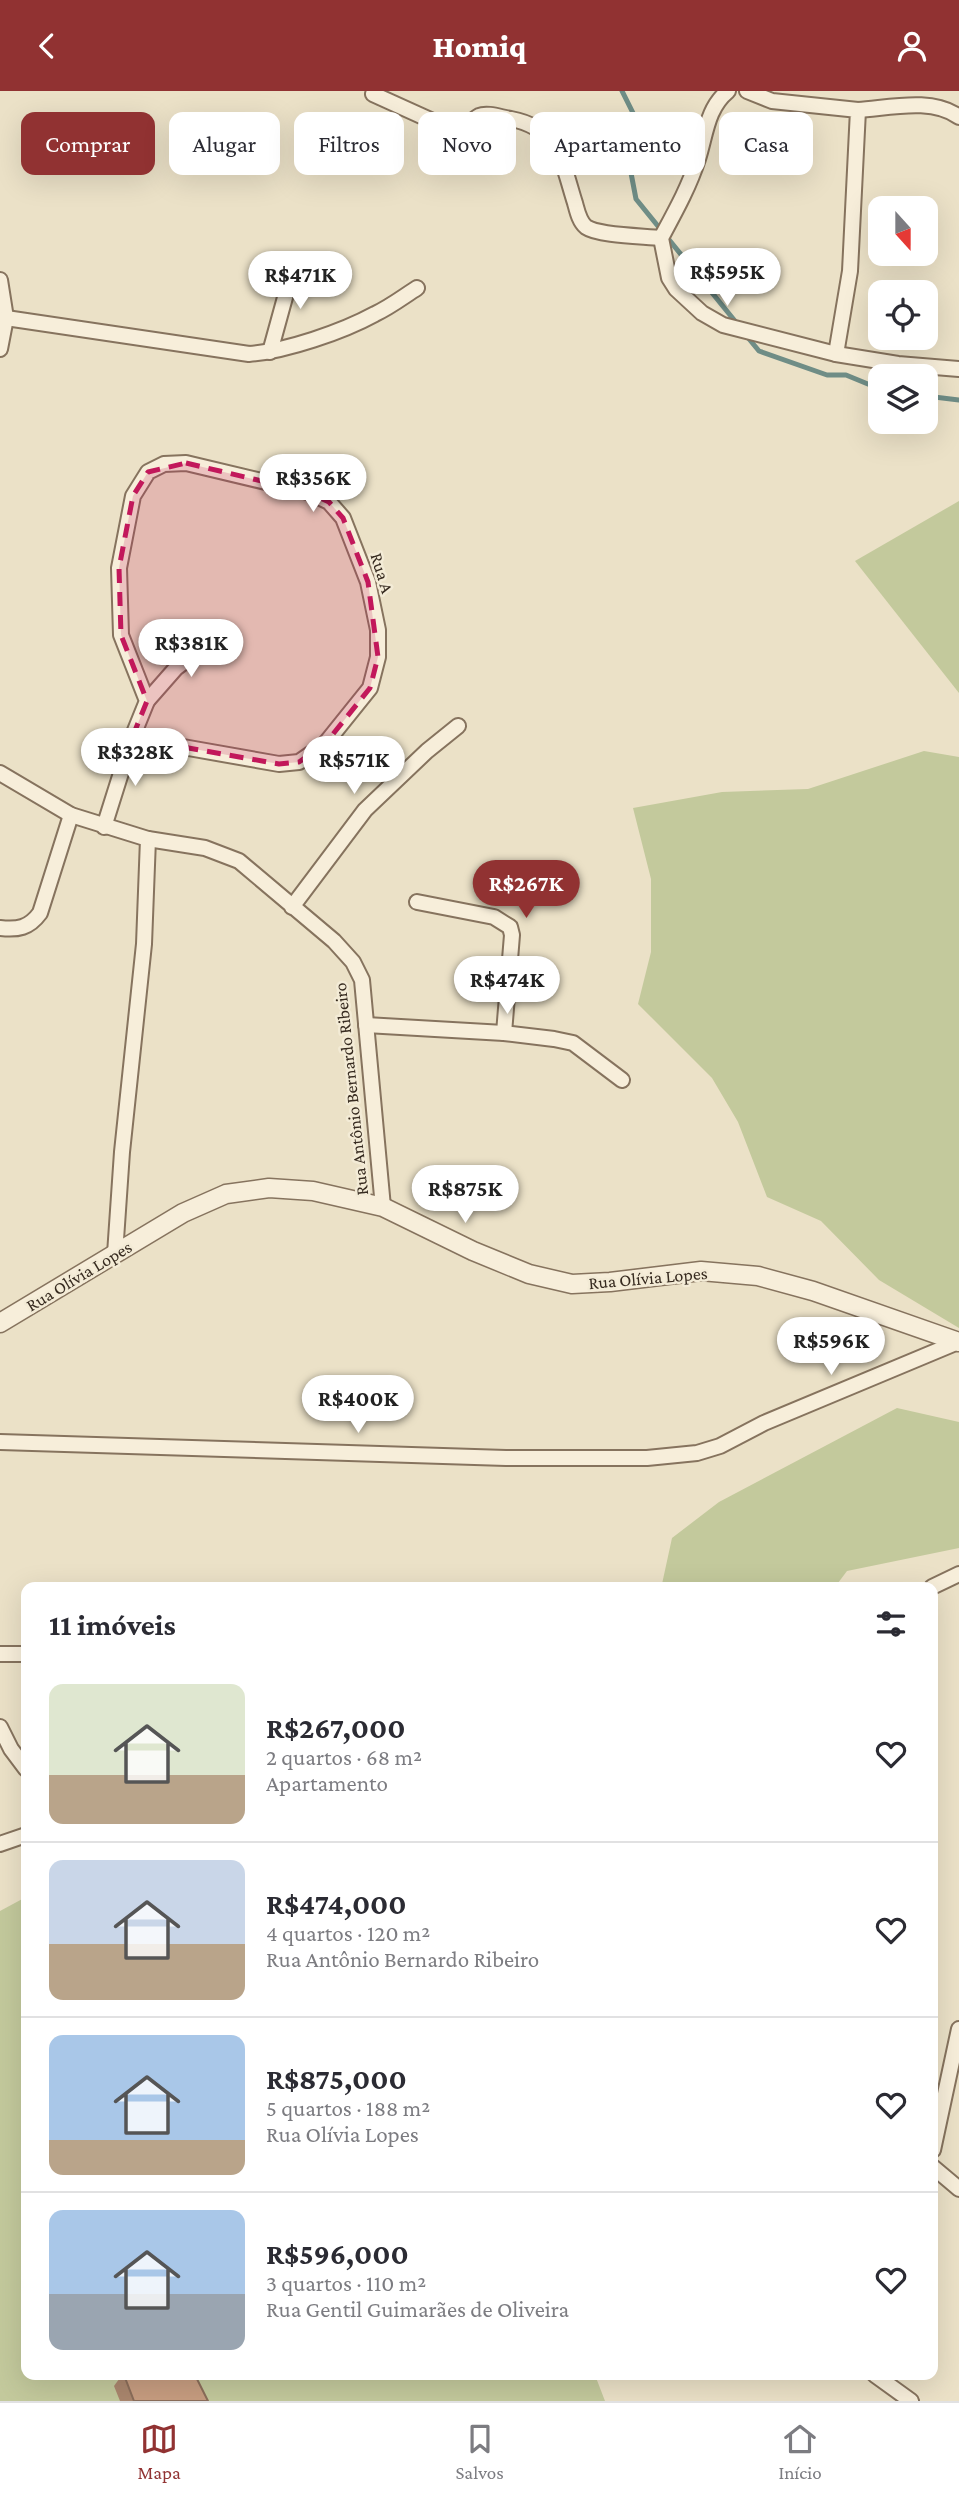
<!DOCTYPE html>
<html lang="pt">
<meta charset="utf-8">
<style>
:root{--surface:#fff;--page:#f7f7f7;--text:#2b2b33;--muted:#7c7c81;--line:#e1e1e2;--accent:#913232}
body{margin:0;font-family:"Crimson Pro",serif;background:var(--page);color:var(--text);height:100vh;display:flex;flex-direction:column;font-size:26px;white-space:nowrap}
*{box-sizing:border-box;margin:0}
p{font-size:23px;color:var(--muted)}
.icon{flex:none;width:38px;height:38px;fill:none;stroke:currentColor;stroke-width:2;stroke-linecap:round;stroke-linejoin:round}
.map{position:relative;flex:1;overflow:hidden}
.details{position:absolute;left:21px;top:1491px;width:917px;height:798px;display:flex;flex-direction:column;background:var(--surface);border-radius:14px;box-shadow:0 7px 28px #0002}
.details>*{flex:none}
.hud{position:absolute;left:21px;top:21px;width:917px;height:63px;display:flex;gap:14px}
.needle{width:46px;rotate:159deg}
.buttons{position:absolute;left:868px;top:105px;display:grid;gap:14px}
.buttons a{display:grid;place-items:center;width:70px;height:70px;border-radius:14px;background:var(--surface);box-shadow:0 7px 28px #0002;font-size:35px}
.price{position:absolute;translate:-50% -60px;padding:0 16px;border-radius:24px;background:#fff;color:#222;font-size:23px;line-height:46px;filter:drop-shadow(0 2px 4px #0008)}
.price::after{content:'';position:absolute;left:50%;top:42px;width:21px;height:16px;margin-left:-10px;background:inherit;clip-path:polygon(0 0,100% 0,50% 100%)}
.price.on{background:var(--accent);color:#fff}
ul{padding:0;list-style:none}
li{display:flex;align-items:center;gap:21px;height:175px;padding:0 28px}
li+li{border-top:2px solid var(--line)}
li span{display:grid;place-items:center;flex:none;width:196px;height:140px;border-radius:14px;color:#555}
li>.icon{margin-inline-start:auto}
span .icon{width:84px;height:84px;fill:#fffc;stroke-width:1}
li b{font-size:30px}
h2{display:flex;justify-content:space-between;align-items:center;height:84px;padding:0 28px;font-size:30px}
.tag{padding:0 24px;border-radius:14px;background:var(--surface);box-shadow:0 7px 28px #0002;font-size:24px;line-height:63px}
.tag.on{background:var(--accent);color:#fff}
header{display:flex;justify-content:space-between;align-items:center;height:91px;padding:0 28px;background:var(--accent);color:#fff;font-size:32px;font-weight:800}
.menu{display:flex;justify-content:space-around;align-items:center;height:98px;border-top:2px solid var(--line);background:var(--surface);font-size:19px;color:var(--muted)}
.menu a{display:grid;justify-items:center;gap:4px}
.menu .on{color:var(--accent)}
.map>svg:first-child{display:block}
.green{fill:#c3c99c}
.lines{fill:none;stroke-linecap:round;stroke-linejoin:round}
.stream{stroke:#6f8d86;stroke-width:5}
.minor-casing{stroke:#86735e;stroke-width:18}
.tertiary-casing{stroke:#86735e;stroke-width:21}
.minor{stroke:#f7eeda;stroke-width:14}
.tertiary{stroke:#f7eeda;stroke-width:18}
.wall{fill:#ab876e}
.building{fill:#c79d80;stroke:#8b6e5a;stroke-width:2}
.marked{fill:#c2185b;fill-opacity:0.2;stroke:#c2185b;stroke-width:5;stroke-dasharray:14 9;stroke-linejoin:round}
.labels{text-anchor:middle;stroke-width:5;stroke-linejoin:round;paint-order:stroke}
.street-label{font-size:18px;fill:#372b20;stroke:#f3ebd6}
</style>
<header><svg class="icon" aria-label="back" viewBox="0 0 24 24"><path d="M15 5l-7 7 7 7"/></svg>Homiq<svg class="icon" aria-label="person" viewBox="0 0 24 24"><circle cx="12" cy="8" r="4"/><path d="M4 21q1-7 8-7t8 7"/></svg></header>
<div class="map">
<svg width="959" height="2310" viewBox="0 0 959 2310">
<rect width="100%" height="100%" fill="#ebe1c7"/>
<g class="green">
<path d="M 959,410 L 959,602 L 855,470 Z"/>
<path d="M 924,660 L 959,666 L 959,1237 L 879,1189 L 821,1130 L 767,1106 L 738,1031 L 712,987 L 638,913 L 651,861 L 651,788 L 633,717 L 722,701 L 808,698 Z"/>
<path d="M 897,1317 L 959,1331 L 959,1457 L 847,1480 L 835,1496 L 659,1496 L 662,1493 L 672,1447 L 719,1411 Z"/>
<path d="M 26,1806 L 26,2284 L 595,2284 L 605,2310 L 0,2310 L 0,1820 Z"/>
</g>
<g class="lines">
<g class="stream">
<path d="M 622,0 L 647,50 L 645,68 L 631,82 L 636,108 L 739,235"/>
<path d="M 745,243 L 759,260 L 827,284 L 846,284 L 880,298"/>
<path d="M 926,305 L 959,309"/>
</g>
<g class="minor-casing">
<g id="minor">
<path d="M 728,0 C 707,17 706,43 698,68 C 689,96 675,121 661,147 L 669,187 L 676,198 L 702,222 L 723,234 L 836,263 L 898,273 L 959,278"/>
<path d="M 747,0 L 772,10 L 858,19 L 850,180 L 836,263"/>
<path d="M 373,3 L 459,42 C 468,38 471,29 479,25 C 488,21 502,27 511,28 C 559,37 562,71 575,112 C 577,119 579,130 586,136 C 599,145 644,145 661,147"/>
<path d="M 858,19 C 889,17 932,6 959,26"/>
<path d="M 0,189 L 6,227 L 0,258"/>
<path d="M 6,227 L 249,263 C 286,260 342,241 375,223 C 390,216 403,206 417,197"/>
<path d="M 270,261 L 295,170"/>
<path d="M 147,610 L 176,577 L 216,547"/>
<path d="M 0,682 L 71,724 L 148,748 L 144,853 L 122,1061 L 115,1163"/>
<path d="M 104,736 L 132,647 L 147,610 L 121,544 L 119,477 L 133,405 L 148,381 L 164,373 L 186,372 L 308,401 L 329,411 L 343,427 L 368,491 L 378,539 L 378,566 L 370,597 L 325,653 L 299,671 L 279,673 L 132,647"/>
<path d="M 148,748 L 205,757 L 239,770 L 334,850 L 353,871 L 362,889 L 383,1116"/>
<path d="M 417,811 L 494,826 L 510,836 L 512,844 L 504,942"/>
<path d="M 292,816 L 365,719 L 427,660 L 458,635"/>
<path d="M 0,837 C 18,839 29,837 40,822 L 71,724"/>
<path d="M 366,934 L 504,942 L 554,948 L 573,952 L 622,989"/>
<path d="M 0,1351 L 506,1367 L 647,1367 L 697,1362 L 720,1355 L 764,1332 L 958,1251"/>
<path d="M 932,1496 L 959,1483"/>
<path d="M 0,1563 L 26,1563"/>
<path d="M 0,1636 L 11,1658 L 26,1678"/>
<path d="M 0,1753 L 26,1744"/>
<path d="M 933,2059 L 959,1938"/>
<path d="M 933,2076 L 959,2098"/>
<path d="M 875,2284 L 911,2310"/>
</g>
</g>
<g class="tertiary-casing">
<path id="tertiary" d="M 0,1232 L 183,1122 L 226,1103 L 269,1097 L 313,1100 L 383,1116 L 473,1160 L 529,1183 L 572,1193 L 610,1191 L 701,1180 L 758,1185 L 813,1200 L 959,1251"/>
</g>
<use href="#minor" class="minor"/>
<use href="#tertiary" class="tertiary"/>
</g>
<path class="wall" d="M 122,2284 L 195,2284 L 208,2310 L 120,2310 L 114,2295 Z"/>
<path class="building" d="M 124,2284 L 195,2284 L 208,2310 L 134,2310 Z"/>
<path class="marked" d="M 186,372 L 308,401 L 329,411 L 343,427 L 368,491 L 378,566 L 370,597 L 325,653 L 299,671 L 279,673 L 132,647 L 147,610 L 121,544 L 119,477 L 133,405 L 148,381 Z"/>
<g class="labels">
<g class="street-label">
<text transform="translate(382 482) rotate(73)" y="6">Rua A</text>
<text transform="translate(351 998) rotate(-96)" y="6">Rua Antônio Bernardo Ribeiro</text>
<text transform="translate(79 1185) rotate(-31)" y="6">Rua Olívia Lopes</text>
<text transform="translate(648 1187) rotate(-5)" y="6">Rua Olívia Lopes</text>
</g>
</g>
</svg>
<div class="buttons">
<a><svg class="needle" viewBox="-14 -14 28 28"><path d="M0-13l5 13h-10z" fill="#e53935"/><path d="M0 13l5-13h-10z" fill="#7c7c81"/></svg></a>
<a><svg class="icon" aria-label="locate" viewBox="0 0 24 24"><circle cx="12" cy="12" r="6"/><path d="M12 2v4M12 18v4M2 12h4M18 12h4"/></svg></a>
<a><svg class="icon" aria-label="layers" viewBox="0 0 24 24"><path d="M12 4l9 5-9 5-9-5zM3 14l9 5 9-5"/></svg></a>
</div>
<b class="price" style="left:727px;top:217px">R$595K</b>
<b class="price" style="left:300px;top:220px">R$471K</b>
<b class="price" style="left:313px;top:423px">R$356K</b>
<b class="price" style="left:191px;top:588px">R$381K</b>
<b class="price" style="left:135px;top:697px">R$328K</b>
<b class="price" style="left:354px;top:705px">R$571K</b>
<b class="price on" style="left:526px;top:829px">R$267K</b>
<b class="price" style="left:507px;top:925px">R$474K</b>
<b class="price" style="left:465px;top:1134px">R$875K</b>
<b class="price" style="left:831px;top:1286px">R$596K</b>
<b class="price" style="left:358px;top:1344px">R$400K</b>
<div class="hud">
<a class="tag on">Comprar</a>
<a class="tag">Alugar</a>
<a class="tag">Filtros</a>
<a class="tag">Novo</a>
<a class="tag">Apartamento</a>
<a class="tag">Casa</a>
</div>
<section class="details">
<h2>11 imóveis<svg class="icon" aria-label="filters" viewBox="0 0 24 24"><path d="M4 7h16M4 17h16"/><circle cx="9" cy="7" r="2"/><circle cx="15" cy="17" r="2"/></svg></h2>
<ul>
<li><span style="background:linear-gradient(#dfe7d0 65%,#b9a48a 0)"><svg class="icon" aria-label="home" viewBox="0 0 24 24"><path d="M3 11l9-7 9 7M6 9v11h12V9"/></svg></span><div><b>R$267,000</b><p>2 quartos · 68 m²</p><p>Apartamento</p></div><svg class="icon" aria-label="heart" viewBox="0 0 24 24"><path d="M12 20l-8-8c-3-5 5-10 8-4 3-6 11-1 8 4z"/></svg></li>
<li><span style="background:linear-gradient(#c9d6e8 60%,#b9a48a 0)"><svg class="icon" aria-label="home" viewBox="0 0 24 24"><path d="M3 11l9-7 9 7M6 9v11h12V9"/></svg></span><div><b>R$474,000</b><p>4 quartos · 120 m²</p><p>Rua Antônio Bernardo Ribeiro</p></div><svg class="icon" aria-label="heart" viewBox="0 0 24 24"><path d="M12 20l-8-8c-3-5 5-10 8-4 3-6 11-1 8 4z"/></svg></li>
<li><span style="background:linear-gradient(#a9c7e8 75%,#b9a48a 0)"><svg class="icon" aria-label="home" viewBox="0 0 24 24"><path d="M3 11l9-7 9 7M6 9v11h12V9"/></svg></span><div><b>R$875,000</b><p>5 quartos · 188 m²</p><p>Rua Olívia Lopes</p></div><svg class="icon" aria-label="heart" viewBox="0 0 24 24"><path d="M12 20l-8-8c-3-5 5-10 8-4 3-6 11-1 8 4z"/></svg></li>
<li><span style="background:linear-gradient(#a9c7e8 60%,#9aa5b1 0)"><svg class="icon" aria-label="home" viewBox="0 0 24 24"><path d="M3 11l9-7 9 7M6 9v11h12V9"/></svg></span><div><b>R$596,000</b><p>3 quartos · 110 m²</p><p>Rua Gentil Guimarães de Oliveira</p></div><svg class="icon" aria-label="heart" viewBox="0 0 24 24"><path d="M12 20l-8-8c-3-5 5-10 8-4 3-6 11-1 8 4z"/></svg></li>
</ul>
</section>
</div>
<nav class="menu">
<a class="on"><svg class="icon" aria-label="map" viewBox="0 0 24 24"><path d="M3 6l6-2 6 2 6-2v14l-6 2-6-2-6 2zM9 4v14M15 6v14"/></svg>Mapa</a>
<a><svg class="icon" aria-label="saved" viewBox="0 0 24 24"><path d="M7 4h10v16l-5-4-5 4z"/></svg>Salvos</a>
<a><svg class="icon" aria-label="home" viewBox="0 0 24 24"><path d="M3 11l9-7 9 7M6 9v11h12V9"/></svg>Início</a>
</nav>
